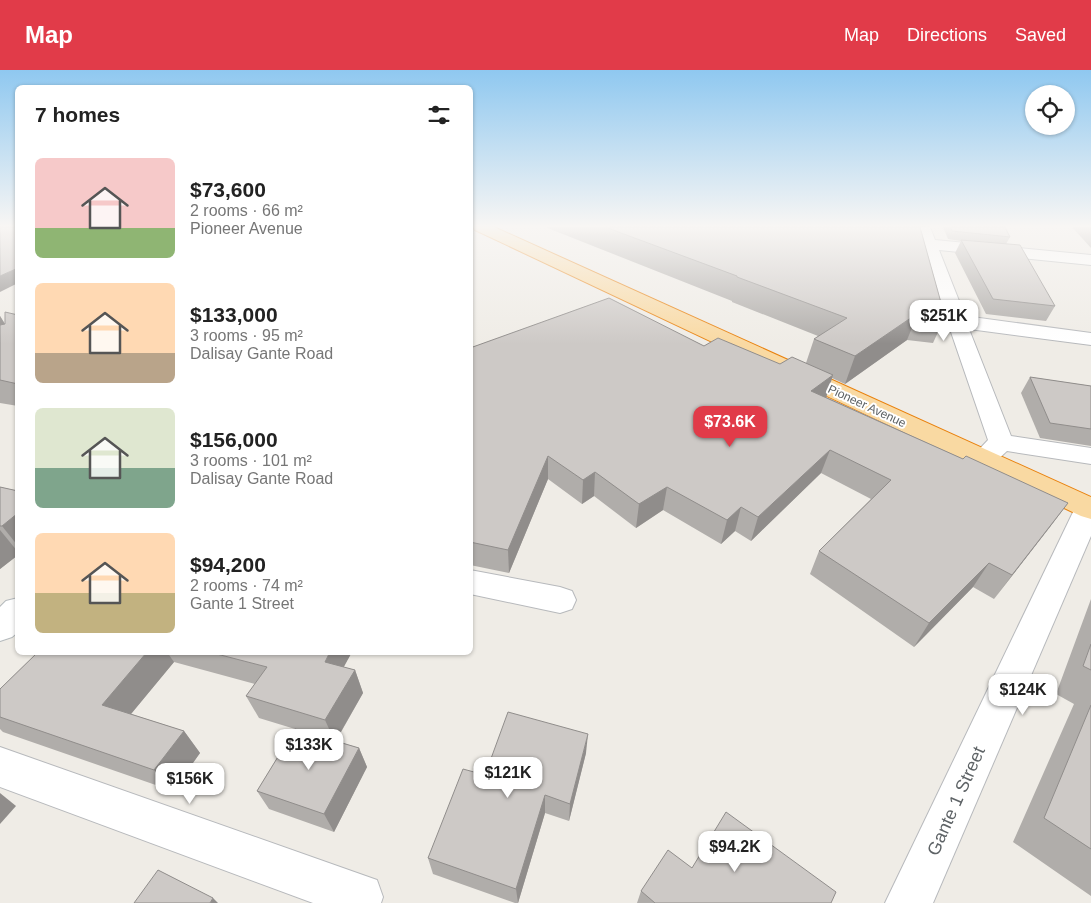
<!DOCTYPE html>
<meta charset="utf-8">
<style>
:root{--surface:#fff;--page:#f2f2f2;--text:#222;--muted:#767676;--accent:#e13b49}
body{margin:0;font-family:Arial,sans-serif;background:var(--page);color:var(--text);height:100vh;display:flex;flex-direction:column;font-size:19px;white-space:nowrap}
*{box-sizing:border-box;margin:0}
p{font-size:16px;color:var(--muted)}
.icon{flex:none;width:28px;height:28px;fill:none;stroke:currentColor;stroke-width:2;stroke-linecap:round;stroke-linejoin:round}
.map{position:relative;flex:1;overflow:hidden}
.details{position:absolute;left:15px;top:15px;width:458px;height:570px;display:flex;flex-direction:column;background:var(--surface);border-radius:8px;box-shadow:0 1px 4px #0004}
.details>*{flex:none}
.tools{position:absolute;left:1025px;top:15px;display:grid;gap:10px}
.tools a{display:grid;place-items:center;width:50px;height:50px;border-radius:50%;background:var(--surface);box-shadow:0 1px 4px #0004;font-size:25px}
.price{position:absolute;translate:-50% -42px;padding:0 11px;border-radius:10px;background:#fff;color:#222;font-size:16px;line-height:32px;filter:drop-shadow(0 1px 2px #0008)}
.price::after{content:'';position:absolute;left:50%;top:30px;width:15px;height:11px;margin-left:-8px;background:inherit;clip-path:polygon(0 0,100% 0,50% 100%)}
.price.active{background:var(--accent);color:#fff}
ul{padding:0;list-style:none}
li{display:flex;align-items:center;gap:15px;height:125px;padding:0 20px}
li span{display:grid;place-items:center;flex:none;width:140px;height:100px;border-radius:8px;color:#555}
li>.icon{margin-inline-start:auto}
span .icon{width:60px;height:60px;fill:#fffc;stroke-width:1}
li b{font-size:21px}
h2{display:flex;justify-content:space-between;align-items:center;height:60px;padding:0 20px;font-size:21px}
header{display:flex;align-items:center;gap:30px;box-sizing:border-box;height:70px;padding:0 25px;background:var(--accent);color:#fff}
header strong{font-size:24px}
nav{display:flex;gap:28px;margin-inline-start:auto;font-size:18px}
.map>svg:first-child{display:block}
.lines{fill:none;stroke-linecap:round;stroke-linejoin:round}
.minor-casing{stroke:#b7b9bc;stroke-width:2}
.secondary-casing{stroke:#b5babd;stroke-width:2}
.trunk-casing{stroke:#e9810c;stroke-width:2}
.minor{fill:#fff;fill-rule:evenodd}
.secondary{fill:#fff;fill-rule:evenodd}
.trunk{fill:#f9d9a2;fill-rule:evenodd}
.wall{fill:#b0adaa}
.shaded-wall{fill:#908d8b}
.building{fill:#cdc9c6;stroke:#908d8b}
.labels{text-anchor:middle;stroke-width:4;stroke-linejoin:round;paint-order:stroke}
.far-street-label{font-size:12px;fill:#5e6366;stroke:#fff}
.near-street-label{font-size:18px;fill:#5e6366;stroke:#fff}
</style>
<header>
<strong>Map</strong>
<nav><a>Map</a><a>Directions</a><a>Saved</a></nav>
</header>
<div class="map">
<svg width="1091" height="833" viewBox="0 0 1091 833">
<rect width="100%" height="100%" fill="#efece6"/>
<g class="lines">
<g class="minor-casing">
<g id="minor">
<path d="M 915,157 L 930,157 L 935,170 L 1091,185 L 1091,195 L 939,180 L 965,246 L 1091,263 L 1091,275 L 969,259 L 1011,366 L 1091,378 L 1091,394 L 1007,381 C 996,391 990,399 974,395 L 970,389 L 988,370 Z"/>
<path d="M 1089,428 L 1091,429 L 1091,466 L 933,833 L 885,833 L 1075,438 L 1079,431 Z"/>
<path d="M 470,500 L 560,517 L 572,521 L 576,530 L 572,539 L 560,543 L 470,524 Z"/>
<path d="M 0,677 L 360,804 L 377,810 L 383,827 L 381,833 L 313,833 L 0,717 Z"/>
</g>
</g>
<g class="secondary-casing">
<path id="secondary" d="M 18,528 L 18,562 L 12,567 L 0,571 L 0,537 L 6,531 Z"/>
</g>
<g class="trunk-casing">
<path id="trunk" d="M 473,157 L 494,157 L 1091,427 L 1091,449 L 1081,446 L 475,160 Z"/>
</g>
<use href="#minor" class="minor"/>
<use href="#secondary" class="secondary"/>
<use href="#trunk" class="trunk"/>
</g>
<g class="wall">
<path d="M 545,157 L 920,157 L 945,247 L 933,273 L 907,270 L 845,314 L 832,308 L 826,327 L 963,389 L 1068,433 L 994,529 L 973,517 L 914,577 L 810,504 L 819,481 L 871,429 L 821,403 L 751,471 L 735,461 L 721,474 L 663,440 L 636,458 L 594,426 L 582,434 L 548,409 L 509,503 L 470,495 L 470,278 L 704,276 L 780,294 L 806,293 L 814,269 L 818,266 L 732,232 L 732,231 Z"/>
<path d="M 943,157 L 1005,157 L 1010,167 L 1006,174 L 1055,236 L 1046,251 L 986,244 L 955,183 L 961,171 L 948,169 Z"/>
<path d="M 1072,157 L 1091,157 L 1091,178 Z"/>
<path d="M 18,245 L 18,336 L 0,333 L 0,246 L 5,254 Z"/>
<path d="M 1030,307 L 1091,316 L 1091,376 L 1040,368 L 1021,323 Z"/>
<path d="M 0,417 L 18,421 L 18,485 L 0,499 Z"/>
<path d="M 1091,529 L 1091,826 L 1013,772 L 1074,634 L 1056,624 Z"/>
<path d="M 38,582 L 352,582 L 343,597 L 355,600 L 363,623 L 336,671 L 359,678 L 367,697 L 334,762 L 269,739 L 257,721 L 295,659 L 259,648 L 246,626 L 255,614 L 174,592 L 131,644 L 184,661 L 200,683 L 173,721 L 3,662 L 0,659 L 0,619 Z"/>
<path d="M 586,683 L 569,751 L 545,743 L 518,833 L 515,833 L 433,804 L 428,788 L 485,705 Z"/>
<path d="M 692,798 L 831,833 L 637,833 L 641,821 Z"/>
</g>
<g class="shaded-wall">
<path d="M 18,198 L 18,213 L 0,222 L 0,206 Z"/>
<path d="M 918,243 L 907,270 L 845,314 L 855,286 Z"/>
<path d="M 0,246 L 11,264 L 0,268 Z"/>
<path d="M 833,305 L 826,328 L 811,321 Z"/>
<path d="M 830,380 L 821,403 L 751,471 L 758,447 Z"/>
<path d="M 548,386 L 548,409 L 509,503 L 508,480 Z"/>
<path d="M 595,402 L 594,426 L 582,434 L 583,410 Z"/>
<path d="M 667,417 L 663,440 L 636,458 L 639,434 Z"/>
<path d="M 1068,433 L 1050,457 L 994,529 L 1012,505 Z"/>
<path d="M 741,437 L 735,461 L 721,474 L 727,450 Z"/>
<path d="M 18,443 L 18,476 L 2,456 Z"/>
<path d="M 0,460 L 18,482 L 18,485 L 0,499 Z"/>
<path d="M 989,493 L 973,517 L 914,577 L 929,553 Z"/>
<path d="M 147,582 L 167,582 L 174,592 L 121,656 L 102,635 Z"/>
<path d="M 330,582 L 352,582 L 334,615 L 325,592 Z"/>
<path d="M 355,600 L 363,623 L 335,672 L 325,650 Z"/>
<path d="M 184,661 L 200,683 L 173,721 L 154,700 Z"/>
<path d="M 588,664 L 586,683 L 569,751 L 570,734 Z"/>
<path d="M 359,678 L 367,697 L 334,762 L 324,744 Z"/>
<path d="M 0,723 L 16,736 L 0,754 Z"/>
<path d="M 545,725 L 545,743 L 518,833 L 516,819 Z"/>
<path d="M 213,828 L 218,833 L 210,833 Z"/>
</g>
<g class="building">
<path d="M 0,157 L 18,157 L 18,198 L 0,206 Z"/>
<path d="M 605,157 L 920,157 L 945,247 L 918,243 L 855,286 L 814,269 L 847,248 L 737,207 L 737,206 Z"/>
<path d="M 950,157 L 1005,157 L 1010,167 L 952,161 Z"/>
<path d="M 961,170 L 1020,175 L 1055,236 L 993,229 Z"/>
<path d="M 609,228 L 704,276 L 718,268 L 780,294 L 792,287 L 833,305 L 811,321 L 963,389 L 966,386 L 1068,433 L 1012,505 L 989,493 L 929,553 L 819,481 L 891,410 L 830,380 L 758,447 L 741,437 L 727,450 L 667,417 L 639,434 L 595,402 L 583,410 L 548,386 L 508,480 L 470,472 L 470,278 Z"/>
<path d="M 5,242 L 18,245 L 18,314 L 0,310 L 0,255 L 5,254 Z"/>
<path d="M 1030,307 L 1091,316 L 1091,359 L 1050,353 Z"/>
<path d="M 0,417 L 18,421 L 18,443 L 2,456 L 0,456 Z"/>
<path d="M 1091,574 L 1091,600 L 1083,596 Z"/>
<path d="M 38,582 L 147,582 L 102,635 L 184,661 L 154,700 L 0,647 L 0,619 Z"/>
<path d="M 209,582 L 330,582 L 325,592 L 355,600 L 325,650 L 246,626 L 267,597 Z"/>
<path d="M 1091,635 L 1091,779 L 1044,748 Z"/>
<path d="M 508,642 L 588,664 L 570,734 L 545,725 L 516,819 L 428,788 L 463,699 L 485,705 Z"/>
<path d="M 295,659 L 359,678 L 324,744 L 257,721 Z"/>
<path d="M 726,742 L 836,822 L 831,833 L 655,833 L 641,821 L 668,780 L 692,798 Z"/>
<path d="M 158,800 L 213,828 L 210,833 L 134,833 Z"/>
</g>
<linearGradient id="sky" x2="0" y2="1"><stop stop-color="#8fc8f0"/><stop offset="0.57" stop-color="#f8f6f4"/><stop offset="1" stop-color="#f8f6f4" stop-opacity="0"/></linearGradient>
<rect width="1091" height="274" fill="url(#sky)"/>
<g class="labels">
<g class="far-street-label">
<text transform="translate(867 336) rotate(25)" y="4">Pioneer Avenue</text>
</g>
<g class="near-street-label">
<text transform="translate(956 731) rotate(-66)" y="6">Gante 1 Street</text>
</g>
</g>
</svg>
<div class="tools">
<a><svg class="icon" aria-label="locate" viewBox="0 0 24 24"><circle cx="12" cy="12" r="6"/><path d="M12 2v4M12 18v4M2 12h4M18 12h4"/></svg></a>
</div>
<b class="price" style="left:944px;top:272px">$251K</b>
<b class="price active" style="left:730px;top:378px">$73.6K</b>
<b class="price" style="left:1023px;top:646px">$124K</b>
<b class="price" style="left:309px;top:701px">$133K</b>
<b class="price" style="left:508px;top:729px">$121K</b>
<b class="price" style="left:190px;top:735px">$156K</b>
<b class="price" style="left:735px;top:803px">$94.2K</b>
<section class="details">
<h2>7 homes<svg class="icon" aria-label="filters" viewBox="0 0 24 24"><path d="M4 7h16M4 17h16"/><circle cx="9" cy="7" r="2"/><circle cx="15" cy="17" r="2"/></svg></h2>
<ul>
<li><span style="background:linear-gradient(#f6c9c9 70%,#8fb573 0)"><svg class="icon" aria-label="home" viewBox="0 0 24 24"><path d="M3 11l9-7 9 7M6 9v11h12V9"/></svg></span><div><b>$73,600</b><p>2 rooms · 66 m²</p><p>Pioneer Avenue</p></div></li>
<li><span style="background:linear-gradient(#ffd9b3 70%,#b9a48a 0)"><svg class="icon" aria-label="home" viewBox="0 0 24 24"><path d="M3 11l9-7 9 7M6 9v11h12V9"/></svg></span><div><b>$133,000</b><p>3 rooms · 95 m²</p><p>Dalisay Gante Road</p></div></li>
<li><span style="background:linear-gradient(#dfe7d0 60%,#7fa58c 0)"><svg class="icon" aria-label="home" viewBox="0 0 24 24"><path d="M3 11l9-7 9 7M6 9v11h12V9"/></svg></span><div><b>$156,000</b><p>3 rooms · 101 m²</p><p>Dalisay Gante Road</p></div></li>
<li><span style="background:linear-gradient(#ffd9b3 60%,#c2b280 0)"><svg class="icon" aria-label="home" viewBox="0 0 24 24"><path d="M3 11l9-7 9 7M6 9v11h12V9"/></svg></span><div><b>$94,200</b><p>2 rooms · 74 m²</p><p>Gante 1 Street</p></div></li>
</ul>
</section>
</div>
